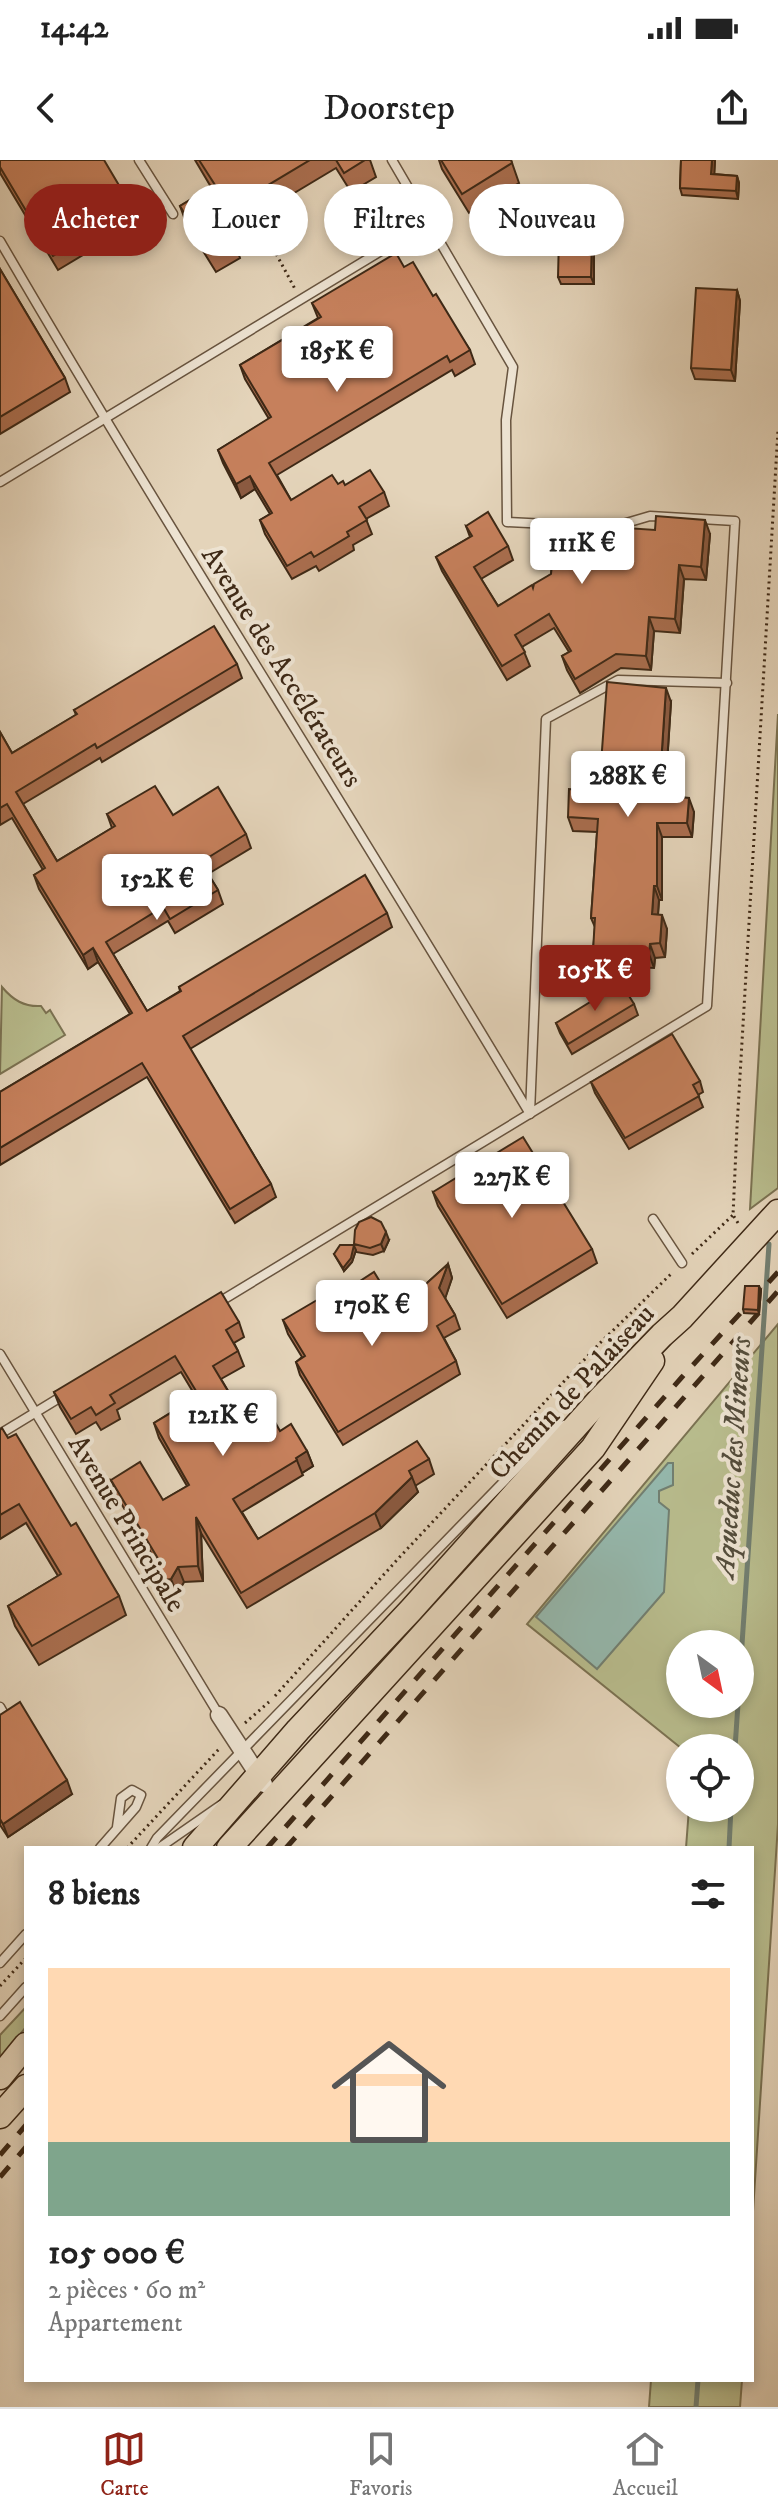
<!DOCTYPE html>
<html lang="fr">
<meta charset="utf-8">
<style>
:root{--surface:#fff;--page:#f2f2f2;--text:#222;--muted:#767676;--line:#e0e0e0;--accent:#8f2418}
body{margin:0;font-family:"IM FELL DW Pica",serif;background:var(--page);color:var(--text);height:100vh;display:flex;flex-direction:column;font-size:30px;white-space:nowrap}
*{box-sizing:border-box;margin:0}
p{font-size:26px;color:var(--muted)}
.icon{flex:none;width:44px;height:44px;fill:none;stroke:currentColor;stroke-width:2;stroke-linecap:round;stroke-linejoin:round}
.map{position:relative;flex:1;overflow:hidden}
.panel{position:absolute;left:24px;top:1686px;width:730px;height:536px;display:flex;flex-direction:column;background:var(--surface);border-radius:0px;box-shadow:0 4px 12px #0003}
.panel>*{flex:none}
.banner{position:absolute;left:24px;top:24px;width:730px;height:72px;display:flex;gap:16px}
.needle{width:52px;rotate:147deg}
.buttons{position:absolute;left:666px;top:1470px;display:grid;gap:16px}
.buttons a{display:grid;place-items:center;width:88px;height:88px;border-radius:50%;background:var(--surface);box-shadow:0 4px 12px #0003;font-size:40px}
.price{position:absolute;translate:-50% -68px;padding:0 18px;border-radius:8px;background:#fff;color:#222;font-size:26px;line-height:52px;filter:drop-shadow(0 2px 4px #0008)}
.price::after{content:'';position:absolute;left:50%;top:48px;width:24px;height:18px;margin-left:-12px;background:inherit;clip-path:polygon(0 0,100% 0,50% 100%)}
.price.active{background:var(--accent);color:#fff}
ul{padding:0;list-style:none}
li{display:grid;align-content:center;gap:16px;height:424px;padding:0 24px}
li span{display:grid;place-items:center;height:248px;border-radius:0px;color:#555}
li>.icon{margin-inline-start:auto}
span .icon{width:144px;height:144px;fill:#fffc;stroke-width:1}
li b{font-size:34px}
h2{display:flex;justify-content:space-between;align-items:center;height:96px;padding:0 24px;font-size:34px}
.pill{padding:0 28px;border-radius:36px;background:var(--surface);box-shadow:0 4px 12px #0003;font-size:28px;line-height:72px}
.pill.active{background:var(--accent);color:#fff}
.status{display:flex;justify-content:space-between;align-items:center;height:56px;padding:0 40px;background:var(--surface);direction:ltr}
.status svg{height:22px;fill:currentColor}
header{display:flex;justify-content:space-between;align-items:center;height:104px;padding:0 24px;background:var(--surface);font-size:36px;font-weight:600}
.menu{display:flex;justify-content:space-around;align-items:center;height:112px;border-top:2px solid var(--line);background:var(--surface);font-size:22px;color:var(--muted)}
.menu a{display:grid;justify-items:center;gap:4px}
.menu .active{color:var(--accent)}
.map>svg:first-child{display:block}
.green{fill:#b8bc8d;stroke:#7b7252;stroke-width:2;fill-rule:evenodd}
.water{fill:#95b8ad;stroke:#727f71;stroke-width:2}
.lines{fill:none;stroke-linecap:round;stroke-linejoin:round}
.stream{stroke:#727f71;stroke-width:5}
.service-casing{stroke:#68543f;stroke-width:11}
.minor-casing{stroke:#68543f;stroke-width:19}
.primary-casing{stroke:#3e2916;stroke-width:27}
.path{stroke:#3e2916;stroke-width:3;stroke-dasharray:2 4;stroke-linecap:butt}
.service{stroke:#ede3d2;stroke-width:8}
.minor{stroke:#ede3d2;stroke-width:16}
.primary{stroke:#e4d4ba;stroke-width:24}
.rail{stroke:#3e2916;stroke-width:5;stroke-dasharray:14 14;stroke-linecap:butt}
.wall{fill:#aa6e4f;stroke:#3e2916;stroke-width:2}
.shaded-wall{fill:#8b5a40;stroke:#3e2916;stroke-width:2}
.building{fill:#c6805c;stroke:#3e2916;stroke-width:2}
.labels{text-anchor:middle;stroke-width:8;stroke-linejoin:round;paint-order:stroke}
.street-label{font-size:28px;fill:#3e2916;stroke:#ede3d2}
.water-label{font-size:30px;font-style:italic;fill:#544d3c;stroke:#ede3d2}
</style>
<div class="status"><b>14:42</b><svg viewBox="0 0 49 12"><path d="M0 12V9h3v3zM5 12V6h3v6zM10 12V3h3v9zM15 12V0h3v12zM26 1h20v11H26zM47 4h2v5h-2z"/></svg></div>
<header><svg class="icon" aria-label="back" viewBox="0 0 24 24"><path d="M15 5l-7 7 7 7"/></svg>Doorstep<svg class="icon" aria-label="share" viewBox="0 0 24 24"><path d="M12 15V3M7 8l5-5 5 5M5 13v7h14v-7"/></svg></header>
<div class="map">
<svg width="778" height="2247" viewBox="0 0 778 2247">
<rect width="100%" height="100%" fill="#e4d4ba"/>
<filter id="stains"><feTurbulence type="fractalNoise" baseFrequency=".0025" numOctaves="4"/><feColorMatrix values="0 0 0 0 .2 0 0 0 0 .09 0 0 0 0 .02 0 0 0 .5 -.17"/></filter>
<radialGradient id="worn" r=".72"><stop offset=".6" stop-color="#630" stop-opacity="0"/><stop offset="1" stop-color="#630" stop-opacity=".3"/></radialGradient>
<g class="green">
<path d="M 778,554 L 778,1028 L 750,1049 Z"/>
<path d="M 2,827 C 13,840 24,847 41,846 L 46,853 L 50,850 L 65,875 L 0,914 Z"/>
<path d="M 778,1164 L 778,1664 L 752,2067 L 752,1688 L 686,1688 L 689,1648 L 740,1648 L 740,1588 L 681,1588 L 527,1464 ZM 680,1484 L 740,1484 L 740,1544 L 680,1544 Z"/>
<path d="M 26,1847 L 26,1867 L 0,1899 L 0,1875 Z"/>
<path d="M 651,2220 L 742,2220 L 740,2247 L 649,2247 Z"/>
</g>
<path class="water" d="M 668,1303 L 673,1303 L 673,1325 L 659,1331 L 659,1342 L 669,1350 L 664,1432 L 597,1509 L 536,1457 Z"/>
<g class="lines">
<g class="stream">
<path d="M 740,1514 L 769,1084"/>
<path d="M 735,1588 L 738,1544"/>
<path d="M 729,1688 L 731,1648"/>
<path d="M 696,2247 L 698,2220"/>
</g>
<g class="service-casing">
<g id="service">
<path d="M 139,0 L 173,54"/>
<path d="M 392,0 L 513,207 L 506,260 L 507,362 L 548,364"/>
<path d="M 0,81 C 171,375 356,662 530,954"/>
<path d="M 0,322 L 427,63"/>
<path d="M 530,953 L 546,559 L 618,520 L 727,523"/>
<path d="M 653,1059 L 682,1103"/>
<path d="M 216,1144 L 707,846 L 735,361 L 650,356 L 616,366 L 562,364"/>
<path d="M 0,1194 L 219,1555"/>
<path d="M 0,1274 L 64,1235"/>
<path d="M 0,1547 L 4,1554 L 0,1556"/>
<path d="M 100,1688 L 136,1647 L 141,1635 L 132,1630 L 121,1638 L 117,1667"/>
<path d="M 151,1688 L 157,1678 L 552,1272 L 564,1265"/>
<path d="M 159,1688 L 221,1645"/>
<path d="M 0,1803 L 26,1774"/>
<path d="M 0,1856 L 26,1827"/>
</g>
</g>
<g class="minor-casing">
<path id="minor" d="M 219,1555 L 264,1624"/>
</g>
<g class="primary-casing">
<g id="primary">
<path d="M 195,1688 L 298,1570 L 411,1450 L 602,1237 L 662,1175 L 682,1157 L 778,1052"/>
<path d="M 229,1688 L 593,1288 L 652,1201"/>
<path d="M 0,1917 L 26,1885"/>
<path d="M 0,1956 L 26,1927"/>
</g>
</g>
<g class="path">
<path d="M 265,73 L 295,129"/>
<path d="M 738,1063 L 733,1055 L 737,967 L 778,270"/>
<path d="M 692,1094 L 733,1055"/>
<path d="M 275,1536 L 396,1401 L 599,1184 L 672,1113"/>
<path d="M 245,1563 L 269,1542"/>
<path d="M 127,1688 L 220,1588"/>
<path d="M 0,1826 L 26,1798"/>
</g>
<use href="#service" class="service"/>
<use href="#minor" class="minor"/>
<use href="#primary" class="primary"/>
<g class="rail">
<path d="M 267,1688 L 682,1217 L 778,1112"/>
<path d="M 286,1688 L 778,1131"/>
<path d="M 0,1995 L 26,1965"/>
<path d="M 0,2017 L 26,1987"/>
</g>
</g>
<g class="wall">
<path d="M 0,0 L 133,49 L 138,62 L 58,110 L 0,13 Z"/>
<path d="M 195,0 L 370,0 L 376,17 L 351,32 L 336,8 L 229,72 L 233,78 L 240,98 L 216,112 L 187,65 L 180,46 L 211,27 Z"/>
<path d="M 439,0 L 511,0 L 519,23 L 469,53 L 442,9 Z"/>
<path d="M 681,0 L 715,0 L 714,14 L 737,16 L 739,23 L 738,39 L 682,35 L 680,28 Z"/>
<path d="M 594,85 L 594,124 L 561,124 L 558,117 Z"/>
<path d="M 404,107 L 433,136 L 470,190 L 475,204 L 455,216 L 452,210 L 277,315 L 291,340 L 338,324 L 384,332 L 389,346 L 366,359 L 372,374 L 353,385 L 354,390 L 319,411 L 316,406 L 292,419 L 265,374 L 260,360 L 270,354 L 255,329 L 241,338 L 223,303 L 218,290 L 269,259 L 245,219 L 240,205 L 318,158 L 312,143 Z"/>
<path d="M 0,109 L 65,218 L 70,232 L 0,274 Z"/>
<path d="M 737,130 L 740,141 L 735,221 L 695,219 L 691,208 Z"/>
<path d="M 466,366 L 508,386 L 513,400 L 481,419 L 498,446 L 533,428 L 551,414 L 553,399 L 541,398 L 536,385 L 710,374 L 706,420 L 684,419 L 680,473 L 654,471 L 651,510 L 621,508 L 580,533 L 567,510 L 562,496 L 569,492 L 554,468 L 522,487 L 530,506 L 507,520 L 442,411 L 436,397 L 470,377 Z"/>
<path d="M 237,504 L 242,518 L 102,602 L 100,598 L 23,644 L 57,701 L 112,668 L 107,654 L 173,655 L 246,674 L 251,688 L 208,714 L 218,730 L 223,744 L 175,773 L 168,761 L 113,794 L 147,851 L 180,831 L 179,827 L 387,753 L 392,767 L 190,889 L 271,1024 L 276,1037 L 235,1063 L 147,917 L 0,1005 L 0,932 L 130,854 L 98,802 L 88,809 L 39,729 L 34,715 L 43,710 L 12,658 L 0,665 L 0,572 L 12,593 L 76,555 L 74,550 Z"/>
<path d="M 671,542 L 665,636 L 694,652 L 692,677 L 662,677 L 662,740 L 659,740 L 658,755 L 667,769 L 665,797 L 655,798 L 654,808 L 598,805 L 593,791 L 595,767 L 591,758 L 597,672 L 573,671 L 568,657 L 599,631 Z"/>
<path d="M 634,844 L 638,855 L 572,894 L 560,873 L 556,863 Z"/>
<path d="M 700,921 L 703,932 L 698,935 L 703,947 L 629,989 L 595,933 L 591,922 Z"/>
<path d="M 433,1032 L 592,1089 L 597,1103 L 507,1158 L 438,1046 Z"/>
<path d="M 389,1080 L 384,1091 L 373,1095 L 356,1092 L 356,1090 L 352,1102 L 344,1111 L 334,1094 L 354,1085 Z"/>
<path d="M 448,1104 L 452,1118 L 445,1138 L 455,1155 L 460,1169 L 444,1178 L 456,1201 L 460,1214 L 343,1285 L 300,1215 L 296,1202 L 302,1197 L 288,1174 L 283,1160 L 350,1169 L 373,1155 L 362,1136 L 357,1123 L 393,1143 L 427,1123 Z"/>
<path d="M 761,1130 L 759,1154 L 744,1153 L 743,1149 Z"/>
<path d="M 239,1162 L 244,1177 L 234,1183 L 238,1191 L 244,1206 L 221,1219 L 246,1261 L 280,1271 L 307,1291 L 313,1306 L 302,1313 L 303,1315 L 242,1352 L 258,1379 L 429,1299 L 434,1314 L 415,1326 L 418,1332 L 381,1368 L 247,1448 L 201,1373 L 203,1421 L 184,1422 L 177,1434 L 171,1435 L 162,1429 L 157,1414 L 159,1406 L 116,1335 L 111,1320 L 163,1340 L 187,1326 L 159,1278 L 154,1263 L 196,1237 L 181,1212 L 117,1250 L 120,1259 L 101,1270 L 96,1262 L 76,1274 L 60,1247 L 54,1232 Z"/>
<path d="M 0,1270 L 8,1278 L 71,1366 L 119,1436 L 126,1455 L 39,1505 L 15,1466 L 8,1446 L 58,1416 L 26,1363 L 0,1379 Z"/>
<path d="M 0,1555 L 72,1634 L 8,1677 L 0,1665 Z"/>
</g>
<g class="shaded-wall">
<path d="M 712,0 L 715,0 L 714,22 L 711,14 Z"/>
<path d="M 737,16 L 739,23 L 738,39 L 736,31 Z"/>
<path d="M 592,78 L 594,85 L 594,124 L 591,117 Z"/>
<path d="M 737,130 L 740,141 L 735,221 L 731,210 Z"/>
<path d="M 250,316 L 255,329 L 241,338 L 236,324 Z"/>
<path d="M 705,360 L 710,374 L 706,420 L 701,407 Z"/>
<path d="M 679,405 L 684,419 L 680,473 L 675,459 Z"/>
<path d="M 649,457 L 654,471 L 651,510 L 646,496 Z"/>
<path d="M 666,528 L 671,542 L 664,649 L 659,635 Z"/>
<path d="M 689,638 L 694,652 L 692,677 L 687,663 Z"/>
<path d="M 657,663 L 662,677 L 662,740 L 657,726 Z"/>
<path d="M 654,726 L 659,740 L 657,767 L 652,754 Z"/>
<path d="M 662,755 L 667,769 L 665,797 L 660,783 Z"/>
<path d="M 650,784 L 655,798 L 654,808 L 649,794 Z"/>
<path d="M 93,788 L 98,802 L 88,809 L 83,795 Z"/>
<path d="M 386,1072 L 389,1080 L 384,1091 L 381,1084 Z"/>
<path d="M 354,1086 L 356,1090 L 352,1102 L 344,1111 L 343,1108 Z"/>
<path d="M 448,1104 L 452,1118 L 444,1142 L 439,1128 Z"/>
<path d="M 759,1126 L 761,1130 L 759,1154 L 758,1150 Z"/>
<path d="M 307,1291 L 313,1306 L 302,1313 L 296,1298 Z"/>
<path d="M 412,1317 L 418,1332 L 381,1368 L 375,1353 Z"/>
<path d="M 196,1357 L 201,1373 L 203,1421 L 198,1406 Z"/>
<path d="M 178,1407 L 184,1422 L 177,1434 L 171,1419 Z"/>
<path d="M 67,1620 L 72,1634 L 8,1677 L 3,1664 Z"/>
</g>
<g class="building">
<path d="M 0,0 L 104,0 L 133,49 L 53,96 L 0,7 Z"/>
<path d="M 199,0 L 310,0 L 218,55 L 233,78 L 209,93 L 180,46 L 215,25 Z"/>
<path d="M 336,0 L 365,0 L 344,13 Z"/>
<path d="M 441,0 L 511,0 L 512,3 L 462,34 Z"/>
<path d="M 681,0 L 712,0 L 711,14 L 737,16 L 736,31 L 680,28 Z"/>
<path d="M 559,77 L 592,78 L 591,117 L 558,117 Z"/>
<path d="M 396,93 L 404,107 L 413,102 L 433,136 L 436,134 L 470,190 L 450,202 L 447,196 L 269,303 L 291,340 L 332,315 L 338,324 L 343,321 L 345,325 L 370,310 L 384,332 L 359,347 L 367,360 L 347,372 L 349,376 L 314,397 L 311,392 L 287,406 L 260,360 L 272,353 L 250,316 L 236,324 L 218,290 L 271,257 L 240,205 L 321,157 L 312,143 Z"/>
<path d="M 0,109 L 65,218 L 0,257 Z"/>
<path d="M 696,128 L 737,130 L 731,210 L 691,208 Z"/>
<path d="M 488,352 L 508,386 L 474,407 L 498,446 L 532,425 L 533,428 L 534,424 L 551,414 L 554,386 L 536,385 L 538,362 L 655,370 L 656,356 L 705,360 L 701,407 L 679,405 L 675,459 L 649,457 L 646,496 L 616,494 L 575,519 L 562,496 L 571,491 L 549,454 L 515,475 L 525,492 L 502,506 L 436,397 L 472,376 L 466,366 Z"/>
<path d="M 214,466 L 237,504 L 97,588 L 95,584 L 16,632 L 57,701 L 115,666 L 107,654 L 155,626 L 173,655 L 218,627 L 246,674 L 201,702 L 218,730 L 170,759 L 163,747 L 106,782 L 147,851 L 181,831 L 179,827 L 365,715 L 387,753 L 183,876 L 271,1024 L 230,1049 L 142,903 L 0,988 L 0,932 L 132,853 L 93,788 L 83,795 L 34,715 L 45,708 L 7,644 L 0,648 L 0,572 L 12,593 L 77,554 L 74,550 Z"/>
<path d="M 607,522 L 666,528 L 659,635 L 689,638 L 687,663 L 657,663 L 657,726 L 654,726 L 652,754 L 662,755 L 660,783 L 650,784 L 649,794 L 593,791 L 595,758 L 591,758 L 598,659 L 568,657 L 569,629 L 599,631 Z"/>
<path d="M 621,823 L 634,844 L 568,884 L 556,863 Z"/>
<path d="M 672,874 L 700,921 L 693,925 L 699,936 L 625,978 L 591,922 Z"/>
<path d="M 523,977 L 592,1089 L 502,1144 L 433,1032 Z"/>
<path d="M 371,1057 L 381,1062 L 386,1072 L 381,1084 L 370,1088 L 354,1084 L 355,1070 L 359,1062 Z"/>
<path d="M 340,1085 L 354,1085 L 351,1098 L 343,1108 L 334,1094 Z"/>
<path d="M 448,1104 L 439,1128 L 455,1155 L 437,1166 L 456,1201 L 338,1272 L 296,1202 L 305,1196 L 283,1160 L 329,1133 L 350,1169 L 376,1154 L 357,1123 L 374,1112 L 393,1143 L 427,1123 Z"/>
<path d="M 745,1126 L 759,1126 L 758,1150 L 743,1149 Z"/>
<path d="M 221,1132 L 239,1162 L 226,1170 L 238,1191 L 213,1206 L 246,1261 L 267,1248 L 280,1271 L 291,1264 L 307,1291 L 296,1298 L 297,1300 L 233,1339 L 258,1379 L 417,1281 L 429,1299 L 409,1311 L 412,1317 L 375,1353 L 241,1433 L 196,1357 L 198,1406 L 178,1407 L 171,1419 L 165,1420 L 157,1414 L 160,1402 L 111,1320 L 140,1302 L 163,1340 L 189,1325 L 154,1263 L 199,1236 L 175,1196 L 110,1235 L 115,1243 L 96,1255 L 91,1247 L 71,1259 L 54,1232 Z"/>
<path d="M 2,1268 L 8,1278 L 16,1274 L 71,1366 L 76,1363 L 119,1436 L 32,1486 L 8,1446 L 61,1414 L 19,1344 L 0,1355 L 0,1270 Z"/>
<path d="M 20,1542 L 67,1620 L 3,1664 L 0,1659 L 0,1555 Z"/>
</g>
<g class="labels">
<g class="street-label">
<text transform="translate(283 506) rotate(58)" y="10">Avenue des Accélérateurs</text>
<text transform="translate(571 1231) rotate(-47)" y="10">Chemin de Palaiseau</text>
<text transform="translate(128 1363) rotate(59)" y="10">Avenue Principale</text>
</g>
<g class="water-label">
<text transform="translate(732 1297) rotate(-86)" y="10">Aqueduc des Mineurs</text>
</g>
</g>
<rect width="100%" height="100%" filter="url(#stains)"/>
<rect width="100%" height="100%" fill="url(#worn)"/>
</svg>
<div class="buttons">
<a><svg class="needle" viewBox="-14 -14 28 28"><path d="M0-13l5 13h-10z" fill="#e53935"/><path d="M0 13l5-13h-10z" fill="#767676"/></svg></a>
<a><svg class="icon" aria-label="locate" viewBox="0 0 24 24"><circle cx="12" cy="12" r="6"/><path d="M12 2v4M12 18v4M2 12h4M18 12h4"/></svg></a>
</div>
<b class="price" style="left:337px;top:234px">185K €</b>
<b class="price" style="left:582px;top:426px">111K €</b>
<b class="price" style="left:628px;top:659px">288K €</b>
<b class="price" style="left:157px;top:762px">152K €</b>
<b class="price active" style="left:595px;top:853px">105K €</b>
<b class="price" style="left:512px;top:1060px">227K €</b>
<b class="price" style="left:372px;top:1188px">170K €</b>
<b class="price" style="left:223px;top:1298px">121K €</b>
<div class="banner">
<a class="pill active">Acheter</a>
<a class="pill">Louer</a>
<a class="pill">Filtres</a>
<a class="pill">Nouveau</a>
</div>
<section class="panel">
<h2>8 biens<svg class="icon" aria-label="filters" viewBox="0 0 24 24"><path d="M4 7h16M4 17h16"/><circle cx="9" cy="7" r="2"/><circle cx="15" cy="17" r="2"/></svg></h2>
<ul>
<li><span style="background:linear-gradient(#ffd9b3 70%,#7fa58c 0)"><svg class="icon" aria-label="home" viewBox="0 0 24 24"><path d="M3 11l9-7 9 7M6 9v11h12V9"/></svg></span><div><b>105 000 €</b><p>2 pièces · 60 m²</p><p>Appartement</p></div></li>
</ul>
</section>
</div>
<nav class="menu">
<a class="active"><svg class="icon" aria-label="map" viewBox="0 0 24 24"><path d="M3 6l6-2 6 2 6-2v14l-6 2-6-2-6 2zM9 4v14M15 6v14"/></svg>Carte</a>
<a><svg class="icon" aria-label="saved" viewBox="0 0 24 24"><path d="M7 4h10v16l-5-4-5 4z"/></svg>Favoris</a>
<a><svg class="icon" aria-label="home" viewBox="0 0 24 24"><path d="M3 11l9-7 9 7M6 9v11h12V9"/></svg>Accueil</a>
</nav>
